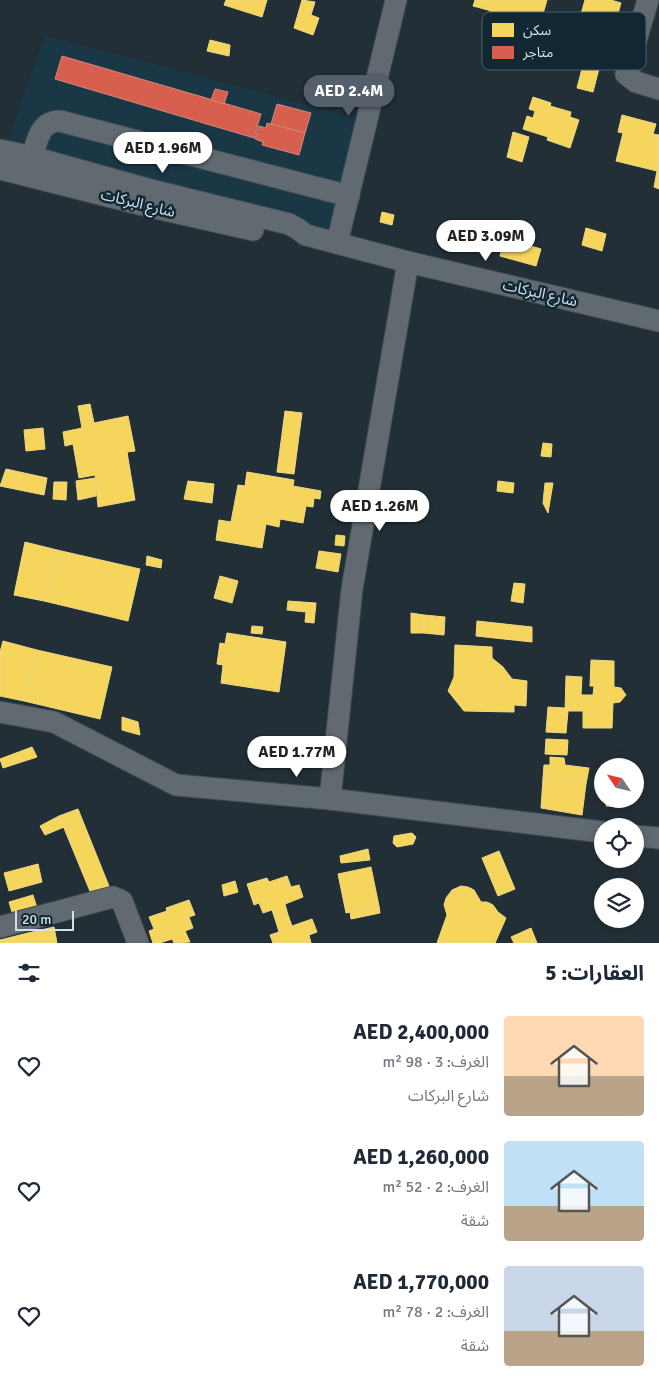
<!DOCTYPE html>
<html lang="ar">
<meta charset="utf-8">
<style>
:root{--surface:#fff;--page:#f6f6f7;--text:#1f2937;--muted:#747a83;--accent:#545f6b}
body{margin:0;font-family:Signika,"Noto Sans Arabic",sans-serif;background:var(--page);color:var(--text);direction:rtl;height:100vh;display:flex;flex-direction:column;font-size:19px;white-space:nowrap}
*{box-sizing:border-box;margin:0}
p{font-size:16px;color:var(--muted)}
.icon{flex:none;width:28px;height:28px;fill:none;stroke:currentColor;stroke-width:2;stroke-linecap:round;stroke-linejoin:round}
.map{position:relative;height:943px;overflow:hidden;direction:ltr}
.side{display:flex;flex-direction:column;background:var(--surface);flex:1}
.side>*{flex:none}
.needle{width:32px;rotate:305deg}
.fabs{position:absolute;left:594px;top:758px;display:grid;gap:10px}
.fabs a{display:grid;place-items:center;width:50px;height:50px;border-radius:50%;background:var(--surface);box-shadow:0 2px 12px #0003;font-size:25px}
.scale{position:absolute;left:15px;bottom:12px;width:59px;box-sizing:border-box;padding-left:5px;border:2px solid #d3e0e8;border-top:0;font-size:14px;line-height:18px;white-space:nowrap;color:#d3e0e8;-webkit-text-stroke:4px #112834;paint-order:stroke}
.price{position:absolute;translate:-50% -42px;padding:0 11px;border-radius:18px;background:#fff;color:#222;font-size:16px;line-height:32px;filter:drop-shadow(0 1px 2px #0008)}
.price::after{content:'';position:absolute;left:50%;top:30px;width:15px;height:11px;margin-left:-8px;background:inherit;clip-path:polygon(0 0,100% 0,50% 100%)}
.price.current{background:var(--accent);color:#fff}
ul{padding:0;list-style:none}
li{display:flex;align-items:center;gap:15px;height:125px;padding:0 15px}
li span{display:grid;place-items:center;flex:none;width:140px;height:100px;border-radius:5px;color:#555}
li>.icon{margin-inline-start:auto}
span .icon{width:60px;height:60px;fill:#fffc;stroke-width:1}
li b{font-size:21px}
h2{display:flex;justify-content:space-between;align-items:center;height:60px;padding:0 15px;font-size:21px}
.map>svg:first-child{display:block}
.built{fill:#1a3746}
.homes{fill:#f6d55c;stroke:#ecd886}
.shops{fill:#d6604d;stroke:#d5867c}
.lines{fill:none;stroke-linecap:round;stroke-linejoin:round}
.minor-casing{stroke:#404b51;stroke-width:23}
.minor{stroke:#616a70;stroke-width:21}
.labels{text-anchor:middle;stroke-width:5;stroke-linejoin:round;paint-order:stroke}
.street-label{font-size:15px;fill:#d3e0e8;stroke:#112834}
.key{fill:#112834;stroke:#4b5f6a;stroke-width:1}
.key-label{font-size:14px;fill:#d3e0e8}
</style>
<div class="map">
<svg width="659" height="943" viewBox="0 0 659 943">
<rect width="100%" height="100%" fill="#232f36"/>
<path class="built" d="M 45,35 L 367,121 L 337,243 L 1,160 Z"/>
<g class="homes">
<path d="M 226,0 L 267,0 L 262,17 L 224,5 Z"/>
<path d="M 302,0 L 315,2 L 311,15 L 319,18 L 313,35 L 294,28 Z"/>
<path d="M 475,0 L 547,0 L 540,24 L 519,18 L 502,18 L 488,10 L 473,6 Z"/>
<path d="M 585,0 L 611,0 L 621,3 L 610,41 L 576,31 Z"/>
<path d="M 210,40 L 230,45 L 229,56 L 207,51 Z"/>
<path d="M 586,53 L 602,57 L 593,92 L 577,88 Z"/>
<path d="M 533,97 L 551,103 L 550,106 L 571,112 L 570,117 L 579,120 L 570,148 L 547,140 L 548,137 L 523,129 L 527,116 L 533,118 L 535,111 L 529,109 Z"/>
<path d="M 622,115 L 656,124 L 653,134 L 659,135 L 659,189 L 654,187 L 657,171 L 616,161 L 623,133 L 618,132 Z"/>
<path d="M 513,132 L 529,137 L 522,162 L 507,157 Z"/>
<path d="M 382,212 L 394,215 L 392,225 L 380,222 Z"/>
<path d="M 586,228 L 606,234 L 602,251 L 582,245 Z"/>
<path d="M 504,238 L 541,249 L 536,266 L 500,256 Z"/>
<path d="M 90,404 L 94,423 L 128,416 L 135,451 L 127,452 L 135,500 L 98,507 L 95,475 L 79,478 L 73,444 L 65,446 L 63,432 L 82,428 L 78,406 Z"/>
<path d="M 285,411 L 302,413 L 294,474 L 277,472 Z"/>
<path d="M 43,428 L 45,449 L 26,451 L 24,430 Z"/>
<path d="M 543,443 L 552,444 L 551,457 L 541,456 Z"/>
<path d="M 6,469 L 47,478 L 44,495 L 0,486 Z"/>
<path d="M 247,472 L 294,480 L 293,486 L 321,491 L 320,499 L 314,498 L 313,507 L 306,506 L 303,523 L 280,519 L 279,527 L 266,524 L 262,548 L 216,540 L 219,520 L 231,522 L 238,485 L 245,486 Z"/>
<path d="M 95,478 L 96,496 L 78,500 L 76,481 Z"/>
<path d="M 188,481 L 214,484 L 212,503 L 184,499 Z"/>
<path d="M 498,481 L 514,483 L 513,493 L 497,491 Z"/>
<path d="M 54,482 L 67,482 L 66,500 L 53,499 Z"/>
<path d="M 545,483 L 553,483 L 548,513 L 543,503 Z"/>
<path d="M 336,535 L 345,536 L 344,546 L 335,545 Z"/>
<path d="M 25,542 L 57,550 L 54,559 L 59,560 L 54,578 L 51,576 L 44,601 L 14,595 Z"/>
<path d="M 57,550 L 140,569 L 128,621 L 44,601 L 51,576 L 54,578 L 59,560 L 54,559 Z"/>
<path d="M 319,551 L 341,554 L 338,572 L 316,568 Z"/>
<path d="M 147,556 L 162,560 L 161,568 L 146,565 Z"/>
<path d="M 220,576 L 238,581 L 232,603 L 214,598 Z"/>
<path d="M 514,583 L 525,584 L 523,603 L 511,601 Z"/>
<path d="M 288,601 L 316,603 L 314,623 L 305,622 L 306,612 L 287,610 Z"/>
<path d="M 411,613 L 424,615 L 424,633 L 411,633 Z"/>
<path d="M 424,615 L 445,617 L 444,635 L 424,633 Z"/>
<path d="M 477,621 L 532,627 L 532,642 L 476,636 Z"/>
<path d="M 252,626 L 263,627 L 262,634 L 251,633 Z"/>
<path d="M 227,633 L 286,642 L 279,692 L 221,683 L 223,665 L 217,664 L 220,643 L 225,644 Z"/>
<path d="M 3,641 L 37,650 L 24,701 L 0,696 L 0,652 Z"/>
<path d="M 455,645 L 492,647 L 492,658 L 503,667 L 512,679 L 527,681 L 526,706 L 514,705 L 514,712 L 464,711 L 448,691 L 454,677 Z"/>
<path d="M 37,650 L 112,667 L 100,719 L 24,701 Z"/>
<path d="M 591,660 L 614,661 L 614,687 L 621,688 L 626,695 L 620,702 L 613,703 L 612,728 L 583,728 L 583,711 L 565,711 L 566,676 L 582,677 L 581,695 L 593,695 L 594,686 L 590,686 Z"/>
<path d="M 548,707 L 565,708 L 565,711 L 568,711 L 566,733 L 546,732 Z"/>
<path d="M 122,717 L 138,722 L 140,735 L 122,730 Z"/>
<path d="M 546,739 L 568,740 L 567,755 L 545,754 Z"/>
<path d="M 32,747 L 37,757 L 3,768 L 0,759 Z"/>
<path d="M 550,757 L 564,758 L 565,765 L 589,768 L 586,784 L 543,778 L 544,765 L 550,765 Z"/>
<path d="M 543,778 L 586,784 L 582,815 L 541,808 Z"/>
<path d="M 607,799 L 621,799 L 620,807 L 606,806 Z"/>
<path d="M 78,809 L 113,896 L 94,901 L 59,816 Z"/>
<path d="M 59,816 L 64,827 L 45,835 L 40,826 Z"/>
<path d="M 412,833 L 416,837 L 413,844 L 397,847 L 393,843 L 394,836 Z"/>
<path d="M 368,849 L 370,860 L 341,863 L 340,856 Z"/>
<path d="M 499,851 L 515,889 L 498,896 L 482,858 Z"/>
<path d="M 38,864 L 42,882 L 9,891 L 4,873 Z"/>
<path d="M 371,867 L 379,906 L 346,913 L 338,874 Z"/>
<path d="M 287,876 L 291,887 L 299,885 L 303,897 L 285,904 L 288,915 L 275,919 L 272,910 L 263,913 L 259,903 L 254,905 L 247,884 L 267,878 L 269,882 Z"/>
<path d="M 235,881 L 238,892 L 224,896 L 222,885 Z"/>
<path d="M 461,886 L 468,887 L 474,890 L 481,902 L 487,902 L 493,905 L 498,912 L 506,918 L 495,943 L 437,943 L 447,915 L 444,905 L 446,898 L 452,890 Z"/>
<path d="M 33,895 L 38,911 L 14,919 L 9,902 Z"/>
<path d="M 189,900 L 195,915 L 189,917 L 193,928 L 185,931 L 190,942 L 174,943 L 172,939 L 160,943 L 153,943 L 149,931 L 154,929 L 149,917 L 167,911 L 166,908 Z"/>
<path d="M 379,906 L 380,913 L 351,919 L 350,912 Z"/>
<path d="M 288,915 L 292,926 L 312,919 L 317,932 L 309,935 L 311,943 L 273,943 L 270,935 L 279,932 L 275,919 Z"/>
<path d="M 54,927 L 57,943 L 30,943 L 28,933 Z"/>
<path d="M 531,928 L 537,943 L 514,943 L 511,937 Z"/>
<path d="M 28,933 L 30,943 L 0,943 L 0,940 Z"/>
</g>
<g class="shops">
<path d="M 62,56 L 261,114 L 254,138 L 55,79 Z"/>
<path d="M 215,89 L 228,92 L 224,104 L 211,100 Z"/>
<path d="M 277,104 L 311,113 L 305,133 L 271,124 Z"/>
<path d="M 267,123 L 305,133 L 299,155 L 262,145 L 263,142 L 255,139 L 259,126 L 266,128 Z"/>
</g>
<g class="lines">
<g class="minor-casing">
<g id="minor">
<path d="M 648,0 L 626,74 L 636,82 L 659,89"/>
<path d="M 0,150 L 33,157 L 155,191 L 289,224 L 298,229 L 306,235 L 408,262 L 659,321"/>
<path d="M 25,165 L 29,163 L 31,160 C 37,144 38,121 60,121 L 349,196"/>
<path d="M 0,169 L 151,207 L 253,230"/>
<path d="M 337,243 L 396,0"/>
<path d="M 0,712 L 54,722 L 176,785 L 330,799 L 602,832"/>
<path d="M 330,799 L 352,589 L 408,262"/>
<path d="M 635,836 L 659,838"/>
<path d="M 0,927 L 113,897 L 122,901 L 138,943"/>
</g>
</g>
<use href="#minor" class="minor"/>
</g>
<g class="labels">
<g class="street-label">
<text transform="translate(138 203) rotate(14)" y="5">شارع البركات</text>
<text transform="translate(540 293) rotate(13)" y="5">شارع البركات</text>
</g>
</g>
<rect x="482" y="12" width="164" height="58" rx="8" class="key"/>
<rect x="492" y="23" width="22" height="14" fill="#f6d55c"/>
<rect x="492" y="46" width="22" height="13" fill="#d6604d"/>
<g class="key-label">
<text x="523" y="35">سكن</text>
<text x="523" y="57">متاجر</text>
</g>
</svg>
<div class="fabs">
<a><svg class="needle" viewBox="-14 -14 28 28"><path d="M0-13l5 13h-10z" fill="#e53935"/><path d="M0 13l5-13h-10z" fill="#747a83"/></svg></a>
<a><svg class="icon" aria-label="locate" viewBox="0 0 24 24"><circle cx="12" cy="12" r="6"/><path d="M12 2v4M12 18v4M2 12h4M18 12h4"/></svg></a>
<a><svg class="icon" aria-label="layers" viewBox="0 0 24 24"><path d="M12 4l9 5-9 5-9-5zM3 14l9 5 9-5"/></svg></a>
</div>
<div class="scale">20 m</div>
<b class="price current" style="left:349px;top:117px">AED 2.4M</b>
<b class="price" style="left:163px;top:174px">AED 1.96M</b>
<b class="price" style="left:486px;top:262px">AED 3.09M</b>
<b class="price" style="left:380px;top:532px">AED 1.26M</b>
<b class="price" style="left:297px;top:778px">AED 1.77M</b>
</div>
<section class="side">
<h2>العقارات: 5<svg class="icon" aria-label="filters" viewBox="0 0 24 24"><path d="M4 7h16M4 17h16"/><circle cx="9" cy="7" r="2"/><circle cx="15" cy="17" r="2"/></svg></h2>
<ul>
<li><span style="background:linear-gradient(#ffd9b3 60%,#b9a48a 0)"><svg class="icon" aria-label="home" viewBox="0 0 24 24"><path d="M3 11l9-7 9 7M6 9v11h12V9"/></svg></span><div><b>AED 2,400,000</b><p>الغرف: 3 · 98 m²</p><p>شارع البركات</p></div><svg class="icon" aria-label="heart" viewBox="0 0 24 24"><path d="M12 20l-8-8c-3-5 5-10 8-4 3-6 11-1 8 4z"/></svg></li>
<li><span style="background:linear-gradient(#bfe0f5 65%,#b9a48a 0)"><svg class="icon" aria-label="home" viewBox="0 0 24 24"><path d="M3 11l9-7 9 7M6 9v11h12V9"/></svg></span><div><b>AED 1,260,000</b><p>الغرف: 2 · 52 m²</p><p>شقة</p></div><svg class="icon" aria-label="heart" viewBox="0 0 24 24"><path d="M12 20l-8-8c-3-5 5-10 8-4 3-6 11-1 8 4z"/></svg></li>
<li><span style="background:linear-gradient(#c9d6e8 65%,#b9a48a 0)"><svg class="icon" aria-label="home" viewBox="0 0 24 24"><path d="M3 11l9-7 9 7M6 9v11h12V9"/></svg></span><div><b>AED 1,770,000</b><p>الغرف: 2 · 78 m²</p><p>شقة</p></div><svg class="icon" aria-label="heart" viewBox="0 0 24 24"><path d="M12 20l-8-8c-3-5 5-10 8-4 3-6 11-1 8 4z"/></svg></li>
</ul>
</section>
